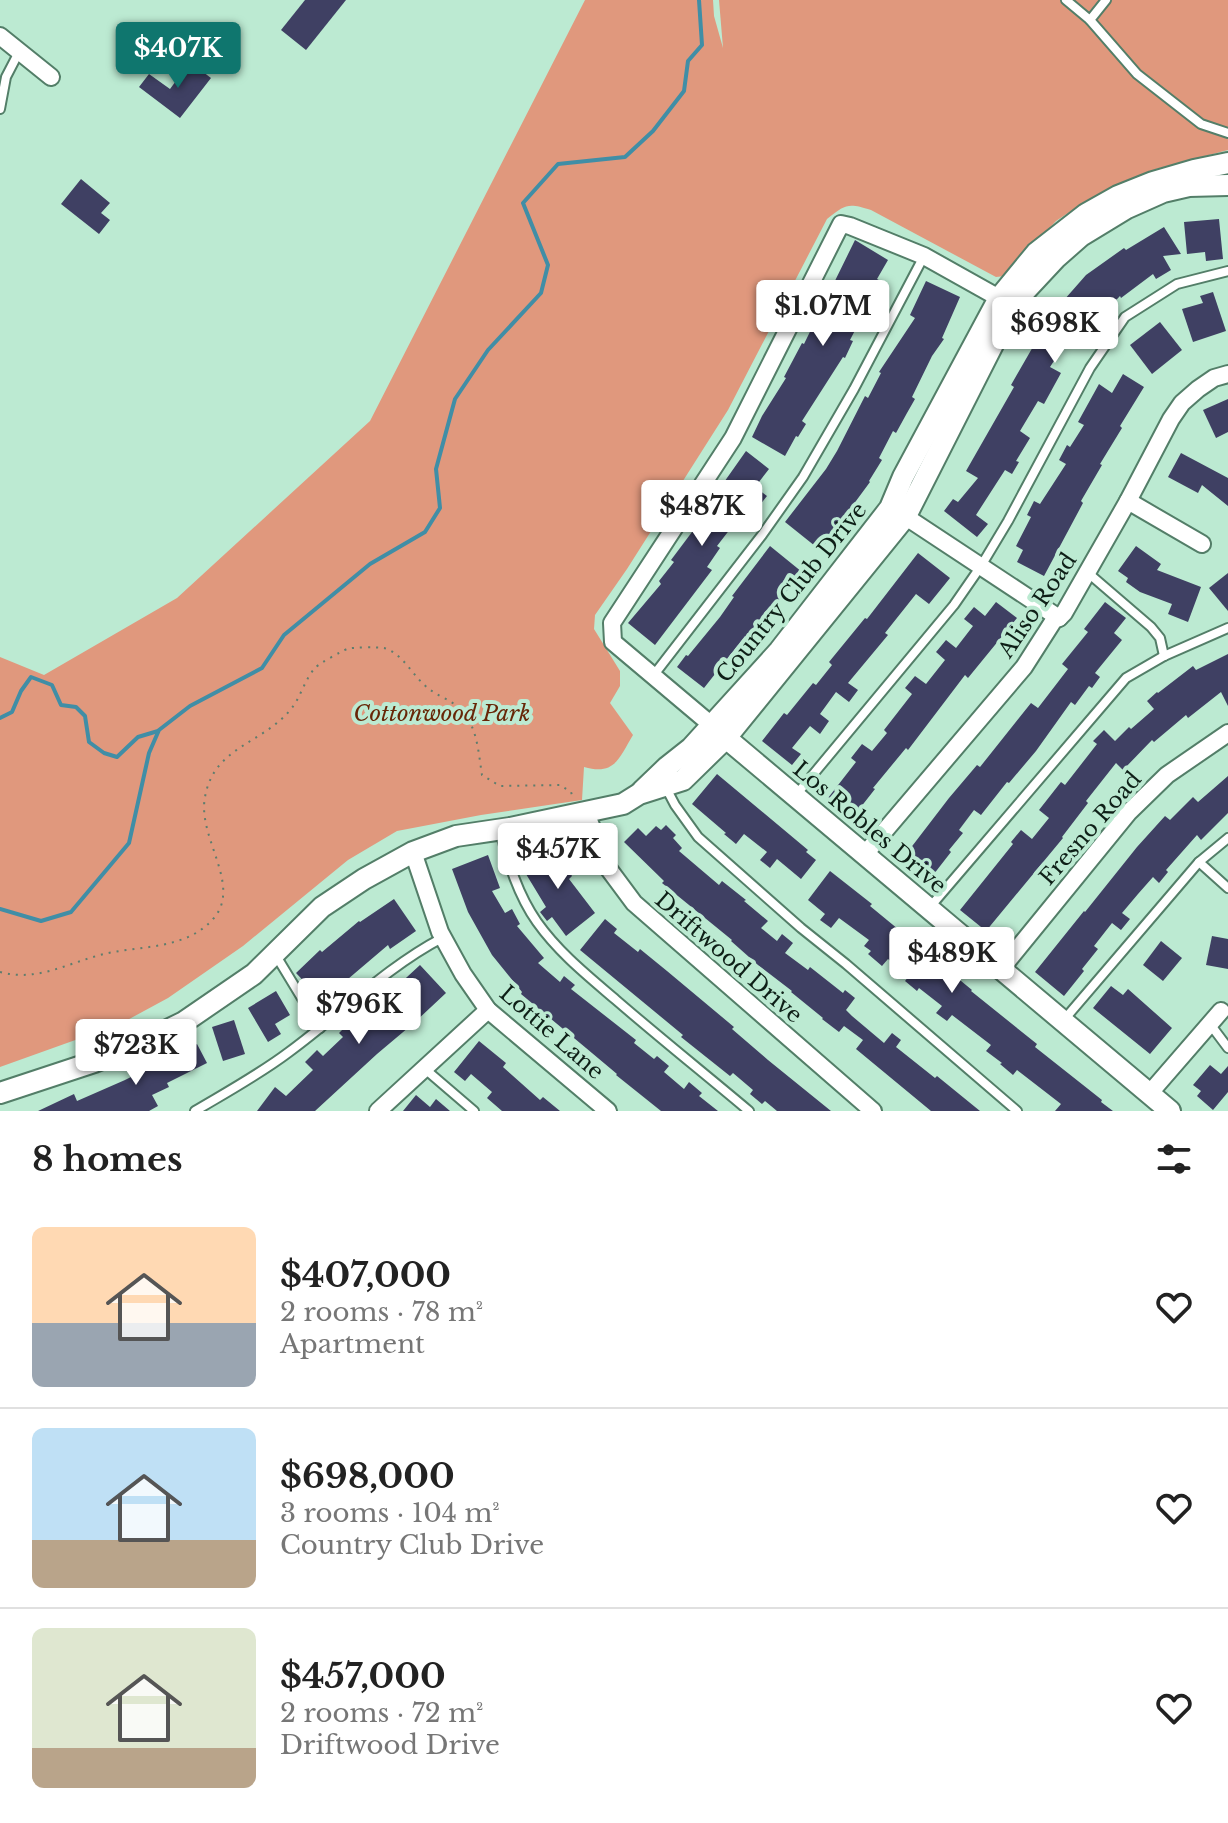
<!DOCTYPE html>
<meta charset="utf-8">
<style>
:root{--surface:#fff;--page:#f2f2f2;--text:#222;--muted:#767676;--line:#e0e0e0;--accent:#0f766e}
body{margin:0;font-family:"Libre Baskerville",serif;background:var(--page);color:var(--text);height:100vh;display:flex;flex-direction:column;font-size:30px;white-space:nowrap}
*{box-sizing:border-box;margin:0}
p{font-size:26px;color:var(--muted)}
.icon{flex:none;width:44px;height:44px;fill:none;stroke:currentColor;stroke-width:2;stroke-linecap:round;stroke-linejoin:round}
.map{position:relative;height:1111px;overflow:hidden}
.details{display:flex;flex-direction:column;background:var(--surface);flex:1}
.details>*{flex:none}
.price{position:absolute;translate:-50% -68px;padding:0 18px;border-radius:8px;background:#fff;color:#222;font-size:26px;line-height:52px;filter:drop-shadow(0 2px 4px #0008)}
.price::after{content:'';position:absolute;left:50%;top:48px;width:24px;height:18px;margin-left:-12px;background:inherit;clip-path:polygon(0 0,100% 0,50% 100%)}
.price.active{background:var(--accent);color:#fff}
ul{padding:0;list-style:none}
li{display:flex;align-items:center;gap:24px;height:200px;padding:0 32px}
li+li{border-top:2px solid var(--line)}
li span{display:grid;place-items:center;flex:none;width:224px;height:160px;border-radius:12px;color:#555}
li>.icon{margin-inline-start:auto}
span .icon{width:96px;height:96px;fill:#fffc;stroke-width:1}
li b{font-size:34px}
h2{display:flex;justify-content:space-between;align-items:center;height:96px;padding:0 32px;font-size:34px}
.map>svg:first-child{display:block}
.green{fill:#e0987d}
.lines{fill:none;stroke-linecap:round;stroke-linejoin:round}
.stream{stroke:#408ea6;stroke-width:4}
.building{fill:#3f4063}
.service-casing{stroke:#537e68;stroke-width:12}
.minor-casing{stroke:#537e68;stroke-width:20}
.tertiary-casing{stroke:#537e68;stroke-width:24}
.path{stroke:#5e7d6d;stroke-width:2;stroke-dasharray:2 6;stroke-linecap:butt}
.service{stroke:#fff;stroke-width:8}
.minor{stroke:#fff;stroke-width:16}
.tertiary{stroke:#fff;stroke-width:20}
.labels{text-anchor:middle;stroke-width:8;stroke-linejoin:round;paint-order:stroke}
.street-label{font-size:22px;fill:#0e1f17;stroke:#bcead2}
.park-label{font-size:22px;font-style:italic;fill:#672607;stroke:#bcead2}
</style>
<div class="map">
<svg width="1228" height="1111" viewBox="0 0 1228 1111">
<rect width="100%" height="100%" fill="#bcead2"/>
<path class="green" d="M 585,0 L 713,0 L 714,16 L 723,48 L 719,0 L 1228,0 L 1228,150 L 1156,169 L 1080,205 L 1056,221 L 1005,276 L 996,277 L 871,210 C 848,203 846,204 827,219 L 728,410 L 627,569 L 595,615 L 594,629 L 620,671 L 620,686 L 610,703 L 633,735 C 619,758 615,776 584,767 L 582,800 L 481,815 L 397,831 L 348,860 L 243,946 L 168,998 L 120,1024 L 0,1067 L 0,657 L 44,675 L 177,598 L 370,421 Z"/>
<g class="lines">
<g class="stream">
<path d="M 0,718 L 12,712 L 21,691 L 31,677 L 52,685 L 61,705 L 76,707 L 85,716 L 89,742 L 104,753 L 117,757 L 138,737 L 158,731"/>
<path d="M 0,909 L 41,921 L 71,912 L 129,843 L 149,753 L 159,730 L 190,706 L 262,668 L 284,635 L 370,564 L 425,532 L 440,508 L 436,469 L 455,399 L 488,350 L 541,293 L 548,265 L 523,203 L 558,164 L 625,157 L 653,131 L 684,91 L 688,61 L 702,45 L 699,0"/>
</g>
</g>
<g class="building">
<path d="M 305,0 L 346,0 L 306,50 L 281,30 Z"/>
<path d="M 190,62 L 211,78 L 180,118 L 139,87 L 149,74 L 170,89 Z"/>
<path d="M 81,179 L 110,203 L 101,213 L 110,220 L 99,234 L 61,204 Z"/>
<path d="M 1219,219 L 1223,259 L 1206,261 L 1205,252 L 1187,254 L 1184,222 Z"/>
<path d="M 1164,227 L 1181,254 L 1163,256 L 1171,270 L 1156,279 L 1153,274 L 1121,298 L 1120,296 L 1090,327 L 1088,325 L 1074,345 L 1067,341 L 1050,367 L 1061,373 L 1044,404 L 1038,401 L 1020,431 L 1030,438 L 1016,461 L 1019,462 L 1012,474 L 1005,470 L 976,515 L 988,524 L 977,537 L 944,511 L 953,499 L 958,502 L 978,478 L 966,471 L 1014,387 L 1011,385 L 1034,345 L 1032,344 L 1057,308 L 1086,275 L 1124,248 L 1126,250 Z"/>
<path d="M 855,240 L 888,260 L 877,279 L 884,283 L 867,317 L 863,315 L 850,340 L 853,341 L 845,358 L 843,357 L 802,421 L 806,424 L 798,437 L 796,436 L 785,456 L 752,437 L 762,416 L 786,378 L 784,377 L 802,343 L 804,344 Z"/>
<path d="M 926,281 L 960,297 L 942,338 L 944,339 L 932,356 L 912,397 L 915,399 L 907,413 L 896,433 L 893,431 L 879,458 L 882,460 L 869,481 L 870,482 L 842,520 L 844,522 L 820,550 L 785,522 L 826,469 L 837,451 L 865,396 L 868,398 L 881,373 L 879,372 L 915,318 L 910,315 Z"/>
<path d="M 1213,292 L 1226,331 L 1193,342 L 1182,309 L 1203,303 L 1200,296 Z"/>
<path d="M 1160,322 L 1182,350 L 1152,374 L 1130,345 Z"/>
<path d="M 1123,374 L 1144,387 L 1120,426 L 1122,428 L 1100,464 L 1102,465 L 1081,501 L 1083,503 L 1044,576 L 1017,562 L 1023,550 L 1016,546 L 1031,517 L 1027,515 L 1034,501 L 1040,504 L 1066,464 L 1059,460 L 1067,445 L 1070,447 L 1084,425 L 1078,422 L 1099,384 L 1112,393 Z"/>
<path d="M 1228,399 L 1228,432 L 1216,438 L 1203,410 Z"/>
<path d="M 746,451 L 769,469 L 755,487 L 767,496 L 741,529 L 734,524 L 717,546 L 720,548 L 707,567 L 712,570 L 655,645 L 628,623 L 661,584 L 659,581 L 674,562 L 671,560 L 698,524 L 696,522 Z"/>
<path d="M 1181,453 L 1228,478 L 1228,506 L 1202,485 L 1198,493 L 1168,477 Z"/>
<path d="M 770,546 L 802,572 L 763,620 L 761,619 L 747,637 L 745,636 L 704,688 L 677,667 L 686,655 L 688,656 L 720,617 L 734,597 L 732,596 Z"/>
<path d="M 1136,546 L 1161,564 L 1157,570 L 1201,587 L 1188,622 L 1168,614 L 1172,604 L 1140,592 L 1126,582 L 1128,578 L 1118,571 Z"/>
<path d="M 918,553 L 950,578 L 929,604 L 916,594 L 885,633 L 888,635 L 848,683 L 858,690 L 849,702 L 836,692 L 820,714 L 829,721 L 820,734 L 810,726 L 792,748 L 801,754 L 792,765 L 762,741 L 784,713 L 787,715 L 813,683 L 816,685 L 832,665 L 829,662 L 865,618 L 867,619 Z"/>
<path d="M 1228,573 L 1228,611 L 1209,588 Z"/>
<path d="M 996,602 L 1017,618 L 968,678 L 965,675 L 908,750 L 906,748 L 873,788 L 875,789 L 853,817 L 828,798 L 856,762 L 851,758 L 862,744 L 872,751 L 887,733 L 884,730 L 912,694 L 905,688 L 915,676 L 926,684 L 945,660 L 936,652 L 946,640 L 956,648 L 973,626 L 964,619 L 974,607 L 985,616 Z"/>
<path d="M 1105,602 L 1126,618 L 1114,633 L 1122,640 L 1095,673 L 1100,677 L 1092,688 L 1089,686 L 1075,705 L 1071,702 L 1036,751 L 1009,783 L 1007,782 L 981,815 L 974,810 L 959,830 L 963,833 L 949,850 L 951,852 L 930,879 L 903,858 L 949,798 L 977,765 L 980,767 L 1031,703 L 1038,708 L 1068,669 L 1062,664 L 1088,632 L 1084,629 Z"/>
<path d="M 1228,654 L 1228,706 L 1221,692 L 1188,718 L 1186,715 L 1154,742 L 1152,740 L 1123,770 L 1116,763 L 1086,801 L 1088,803 L 1062,837 L 1063,838 L 986,931 L 960,910 L 1013,844 L 1011,842 L 1021,830 L 1032,839 L 1049,818 L 1039,810 L 1061,782 L 1065,785 L 1097,744 L 1093,741 L 1104,730 L 1115,741 L 1129,727 L 1131,729 L 1154,709 L 1147,701 L 1157,692 L 1158,693 L 1193,666 L 1196,670 Z"/>
<path d="M 717,774 L 808,850 L 806,852 L 816,860 L 801,879 L 777,859 L 770,868 L 760,860 L 767,852 L 744,834 L 736,844 L 724,834 L 726,833 L 692,804 Z"/>
<path d="M 1228,776 L 1228,813 L 1201,840 L 1197,835 L 1166,870 L 1168,872 L 1159,883 L 1153,877 L 1138,894 L 1122,913 L 1130,919 L 1121,930 L 1112,923 L 1094,946 L 1098,949 L 1082,969 L 1084,971 L 1064,996 L 1035,972 L 1084,911 L 1085,912 L 1137,847 L 1165,816 L 1170,820 L 1193,797 L 1198,802 Z"/>
<path d="M 666,825 L 676,835 L 673,838 L 682,848 L 679,851 L 719,885 L 722,881 L 746,900 L 744,901 L 768,921 L 761,928 L 777,941 L 782,934 L 793,943 L 785,953 L 808,970 L 810,967 L 843,993 L 845,990 L 855,998 L 846,1010 L 852,1016 L 884,1043 L 892,1033 L 901,1040 L 896,1047 L 935,1078 L 937,1076 L 980,1111 L 931,1111 L 856,1049 L 863,1040 L 844,1026 L 839,1032 L 822,1019 L 823,1018 L 791,992 L 792,991 L 758,965 L 731,941 L 732,940 L 662,883 L 664,881 L 624,842 L 638,828 L 646,836 L 656,826 L 661,830 Z"/>
<path d="M 552,843 L 572,876 L 569,879 L 595,913 L 566,936 L 552,917 L 547,921 L 540,912 L 546,907 L 526,874 L 539,866 L 532,855 Z"/>
<path d="M 488,855 L 500,888 L 492,891 L 505,913 L 512,909 L 520,924 L 517,926 L 544,958 L 538,963 L 560,982 L 564,976 L 575,985 L 571,989 L 636,1040 L 634,1043 L 654,1059 L 657,1056 L 669,1066 L 664,1072 L 684,1089 L 689,1082 L 702,1093 L 699,1096 L 718,1111 L 661,1111 L 616,1075 L 617,1074 L 586,1048 L 521,994 L 522,992 L 492,955 L 468,912 L 452,869 Z"/>
<path d="M 830,871 L 872,904 L 870,906 L 972,990 L 971,991 L 1037,1044 L 1035,1047 L 1102,1100 L 1101,1102 L 1113,1111 L 1055,1111 L 1061,1104 L 1017,1070 L 1013,1075 L 1000,1064 L 1002,1063 L 986,1051 L 991,1045 L 952,1015 L 947,1021 L 936,1013 L 942,1006 L 919,988 L 917,991 L 905,981 L 909,976 L 888,959 L 882,966 L 868,954 L 871,951 L 864,946 L 869,940 L 839,918 L 831,928 L 820,920 L 825,914 L 808,900 Z"/>
<path d="M 394,899 L 416,931 L 390,949 L 388,945 L 348,979 L 349,980 L 341,988 L 331,978 L 315,993 L 296,973 L 320,950 L 322,952 L 359,921 L 360,922 Z"/>
<path d="M 605,919 L 617,929 L 614,933 L 638,952 L 640,949 L 667,971 L 734,1027 L 732,1029 L 768,1060 L 831,1111 L 777,1111 L 765,1101 L 762,1104 L 750,1094 L 753,1090 L 733,1073 L 730,1076 L 681,1037 L 683,1035 L 580,950 Z"/>
<path d="M 1212,936 L 1228,939 L 1228,969 L 1206,965 Z"/>
<path d="M 1161,941 L 1182,958 L 1163,981 L 1143,965 Z"/>
<path d="M 420,965 L 446,993 L 415,1022 L 377,1054 L 315,1111 L 257,1111 L 275,1087 L 286,1096 L 313,1070 L 305,1062 L 317,1050 L 323,1056 L 343,1037 L 339,1033 L 350,1022 L 356,1029 L 398,993 L 394,989 Z"/>
<path d="M 1111,986 L 1123,995 L 1128,989 L 1172,1028 L 1150,1054 L 1093,1008 Z"/>
<path d="M 276,991 L 290,1015 L 275,1024 L 281,1034 L 268,1042 L 248,1008 Z"/>
<path d="M 234,1020 L 245,1054 L 223,1061 L 212,1027 Z"/>
<path d="M 479,1041 L 506,1063 L 503,1067 L 540,1100 L 543,1097 L 560,1111 L 502,1111 L 487,1098 L 492,1092 L 471,1074 L 465,1081 L 454,1072 Z"/>
<path d="M 197,1044 L 207,1063 L 167,1083 L 169,1087 L 152,1095 L 158,1106 L 149,1111 L 38,1111 L 74,1094 L 77,1101 L 125,1080 Z"/>
<path d="M 1210,1065 L 1221,1074 L 1228,1066 L 1228,1092 L 1213,1110 L 1197,1096 L 1201,1091 L 1193,1085 Z"/>
<path d="M 416,1095 L 430,1107 L 436,1099 L 450,1111 L 403,1111 Z"/>
</g>
<g class="lines">
<g class="service-casing">
<g id="service">
<path d="M 1066,0 L 1090,20"/>
<path d="M 1106,0 L 1090,20 L 1137,74 L 1201,124 L 1228,133"/>
<path d="M 0,109 L 6,77 L 19,52"/>
<path d="M 1087,572 L 1151,627 L 1160,638 L 1164,656"/>
<path d="M 653,676 L 762,535 L 803,477 L 854,389 L 924,256"/>
<path d="M 665,786 L 675,805 L 698,837 L 801,928 L 846,964 L 1017,1111"/>
<path d="M 796,795 L 954,605 L 981,566 L 1008,521 L 1090,368 L 1125,317 L 1177,284 L 1228,271"/>
<path d="M 500,831 C 508,862 518,895 537,922 C 559,953 588,976 616,1000 C 660,1038 705,1074 749,1111"/>
<path d="M 1199,862 L 1228,888"/>
<path d="M 930,907 L 1126,678 L 1164,656 L 1228,628"/>
<path d="M 275,954 L 320,1028"/>
<path d="M 1063,1021 L 1199,862 L 1228,838"/>
<path d="M 1210,1024 L 1228,1048"/>
<path d="M 425,1069 L 474,1111"/>
<path d="M 195,1111 C 227,1092 260,1074 289,1052 C 341,1014 385,968 442,938"/>
</g>
</g>
<g class="minor-casing">
<g id="minor">
<path d="M 0,36 L 51,77"/>
<path d="M 1128,501 L 1202,544"/>
<path d="M 897,511 L 1059,618"/>
<path d="M 721,733 L 613,642 L 612,623 L 733,438 L 841,224 L 850,226 L 924,256 L 999,298 L 1009,301"/>
<path d="M 586,813 L 608,868 L 634,903 L 873,1111"/>
<path d="M 413,852 L 440,932 L 463,974 L 488,1010 L 608,1111"/>
<path d="M 865,854 L 1024,667 L 1054,620 L 1059,618 L 1064,613 L 1128,501 L 1171,419 L 1182,403 L 1198,389 L 1214,378 L 1228,374"/>
<path d="M 1001,969 L 1129,812 L 1167,775 L 1228,733"/>
<path d="M 1149,1094 L 1221,1011"/>
<path d="M 378,1111 L 488,1010"/>
</g>
</g>
<g class="tertiary-casing">
<g id="tertiary">
<path d="M 726,738 L 1170,1111"/>
<path d="M 642,791 L 667,767 L 691,748 L 779,651 L 890,508 L 903,477 L 999,298 L 1036,253 L 1086,214 L 1118,196 L 1153,182 L 1194,170 L 1228,163"/>
<path d="M 0,1093 L 94,1062 L 139,1044 L 184,1022 L 254,974 L 322,907 L 364,879 L 413,852 L 456,836 L 510,828 L 623,804 L 639,794 L 683,780 L 726,738 L 906,516 L 1014,303 L 1056,258 L 1081,236 L 1127,208 L 1163,192 L 1189,186 L 1228,185"/>
</g>
</g>
<path class="path" d="M 0,972 C 36,982 66,964 100,955 C 137,945 185,951 213,919 C 243,886 197,838 205,797 C 214,746 263,744 291,709 C 301,697 305,678 316,667 C 320,663 342,651 347,649 C 353,647 378,647 384,648 C 403,653 413,677 428,688 C 436,695 446,698 454,704 C 477,719 478,750 482,775 L 500,786 L 560,785 L 571,792 L 573,798"/>
<use href="#service" class="service"/>
<use href="#minor" class="minor"/>
<use href="#tertiary" class="tertiary"/>
</g>
<g class="labels">
<g class="street-label">
<text transform="translate(791 592) rotate(-51)" y="8">Country Club Drive</text>
<text transform="translate(1037 605) rotate(-56)" y="8">Aliso Road</text>
<text transform="translate(870 827) rotate(40)" y="8">Los Robles Drive</text>
<text transform="translate(1090 828) rotate(-49)" y="8">Fresno Road</text>
<text transform="translate(729 957) rotate(41)" y="8">Driftwood Drive</text>
<text transform="translate(552 1032) rotate(41)" y="8">Lottie Lane</text>
</g>
<g class="park-label">
<text x="442" y="721">Cottonwood Park</text>
</g>
</g>
</svg>
<b class="price active" style="left:178px;top:90px">$407K</b>
<b class="price" style="left:823px;top:348px">$1.07M</b>
<b class="price" style="left:1055px;top:365px">$698K</b>
<b class="price" style="left:702px;top:548px">$487K</b>
<b class="price" style="left:558px;top:891px">$457K</b>
<b class="price" style="left:952px;top:995px">$489K</b>
<b class="price" style="left:359px;top:1046px">$796K</b>
<b class="price" style="left:136px;top:1087px">$723K</b>
</div>
<section class="details">
<h2>8 homes<svg class="icon" aria-label="filters" viewBox="0 0 24 24"><path d="M4 7h16M4 17h16"/><circle cx="9" cy="7" r="2"/><circle cx="15" cy="17" r="2"/></svg></h2>
<ul>
<li><span style="background:linear-gradient(#ffd9b3 60%,#9aa5b1 0)"><svg class="icon" aria-label="home" viewBox="0 0 24 24"><path d="M3 11l9-7 9 7M6 9v11h12V9"/></svg></span><div><b>$407,000</b><p>2 rooms · 78 m²</p><p>Apartment</p></div><svg class="icon" aria-label="heart" viewBox="0 0 24 24"><path d="M12 20l-8-8c-3-5 5-10 8-4 3-6 11-1 8 4z"/></svg></li>
<li><span style="background:linear-gradient(#bfe0f5 70%,#b9a48a 0)"><svg class="icon" aria-label="home" viewBox="0 0 24 24"><path d="M3 11l9-7 9 7M6 9v11h12V9"/></svg></span><div><b>$698,000</b><p>3 rooms · 104 m²</p><p>Country Club Drive</p></div><svg class="icon" aria-label="heart" viewBox="0 0 24 24"><path d="M12 20l-8-8c-3-5 5-10 8-4 3-6 11-1 8 4z"/></svg></li>
<li><span style="background:linear-gradient(#dfe7d0 75%,#b9a48a 0)"><svg class="icon" aria-label="home" viewBox="0 0 24 24"><path d="M3 11l9-7 9 7M6 9v11h12V9"/></svg></span><div><b>$457,000</b><p>2 rooms · 72 m²</p><p>Driftwood Drive</p></div><svg class="icon" aria-label="heart" viewBox="0 0 24 24"><path d="M12 20l-8-8c-3-5 5-10 8-4 3-6 11-1 8 4z"/></svg></li>
</ul>
</section>
